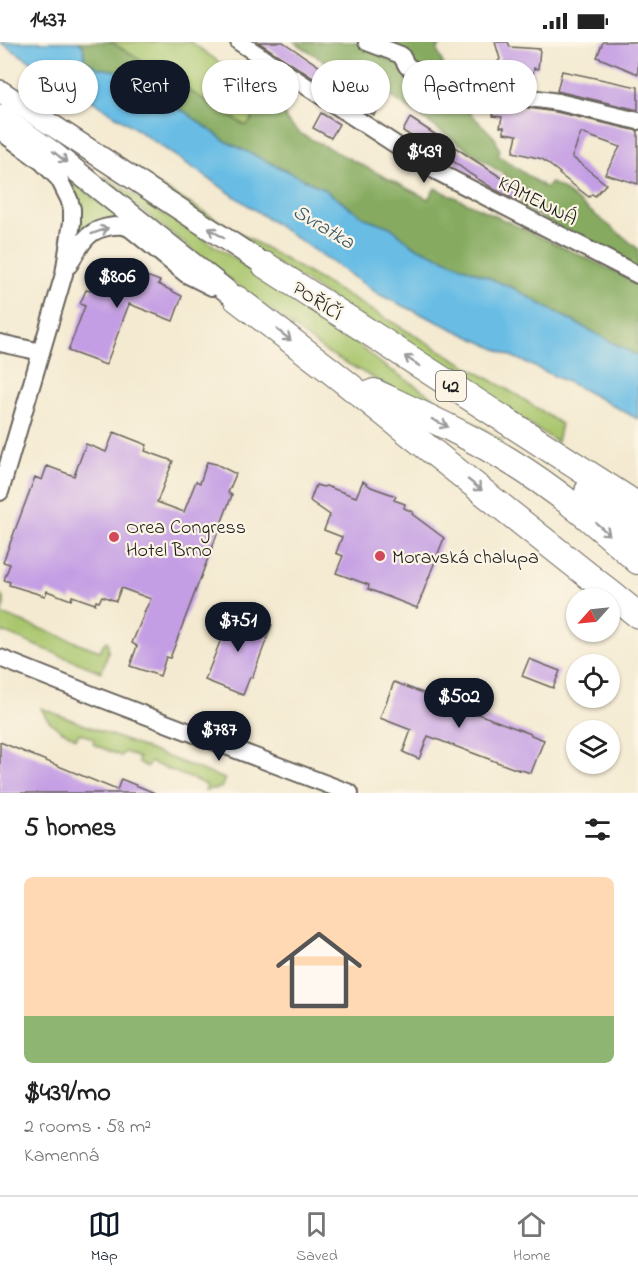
<!DOCTYPE html>
<meta charset="utf-8">
<style>
:root{--surface:#fff;--page:#f2f2f2;--text:#222;--muted:#767676;--line:#e0e0e0;--accent:#111827}
body{margin:0;font-family:"Indie Flower",sans-serif;background:var(--page);color:var(--text);height:100vh;display:flex;flex-direction:column;font-size:22px;white-space:nowrap}
*{box-sizing:border-box;margin:0}
p{font-size:20px;color:var(--muted)}
.icon{flex:none;width:33px;height:33px;fill:none;stroke:currentColor;stroke-width:2;stroke-linecap:round;stroke-linejoin:round}
.map{position:relative;height:751px;overflow:hidden}
.sheet{display:flex;flex-direction:column;background:var(--surface);flex:1}
.sheet>*{flex:none}
.banner{position:absolute;left:18px;top:18px;width:603px;height:54px;display:flex;gap:12px}
.needle{width:39px;rotate:243deg}
.fabs{position:absolute;left:566px;top:546px;display:grid;gap:12px}
.fabs a{display:grid;place-items:center;width:54px;height:54px;border-radius:50%;background:var(--surface);box-shadow:0 2px 4px #0004;font-size:30px}
.price{position:absolute;translate:-50% -51px;padding:0 14px;border-radius:21px;background:var(--accent);color:#fff;font-size:20px;line-height:39px;filter:drop-shadow(0 2px 3px #0008)}
.price::after{content:'';position:absolute;left:50%;top:36px;width:18px;height:14px;margin-left:-9px;background:inherit;clip-path:polygon(0 0,100% 0,50% 100%)}
.price.current{background:#222;color:#fff}
ul{padding:0;list-style:none}
li{display:grid;align-content:center;gap:12px;height:318px;padding:0 24px}
li span{display:grid;place-items:center;height:186px;border-radius:9px;color:#555}
li>.icon{margin-inline-start:auto}
span .icon{width:108px;height:108px;fill:#fffc;stroke-width:1}
li b{font-size:26px}
h2{display:flex;justify-content:space-between;align-items:center;height:72px;padding:0 24px;font-size:26px}
.pill{padding:0 21px;border-radius:27px;background:var(--surface);box-shadow:0 2px 4px #0004;font-size:21px;line-height:54px}
.pill.current{background:var(--accent);color:#fff}
.status{display:flex;justify-content:space-between;align-items:center;height:42px;padding:0 30px;background:var(--surface);direction:ltr}
.status svg{height:16px;fill:currentColor}
.tab-bar{display:flex;justify-content:space-around;align-items:center;height:84px;border-top:2px solid var(--line);background:var(--surface);font-size:16px;color:var(--muted)}
.tab-bar a{display:grid;justify-items:center;gap:3px}
.tab-bar .current{color:var(--accent)}
.map>svg:first-child{display:block}
.green{fill:#a9c66d;stroke:#627144;stroke-width:1.5}
.forest{fill:#86ab60;stroke:#51643e;stroke-width:1.5}
.water{fill:#69bde5;stroke:#426c80;stroke-width:1.5}
.building{fill:#c49ee4}
.lines{fill:none;stroke-linecap:round;stroke-linejoin:round}
.minor-casing{stroke:#68645b;stroke-width:20}
.major-casing{stroke:#68645b;stroke-width:24}
.highway-casing{stroke:#68645b;stroke-width:28}
.minor{stroke:#fff;stroke-width:16}
.major{stroke:#fff;stroke-width:21}
.highway{stroke:#fff;stroke-width:26}
.oneway{stroke:#999}
.poi-dot{fill:#d1495b;stroke:#fcf5e5;stroke-width:2}
.labels{text-anchor:middle;stroke-width:4.5;stroke-linejoin:round;paint-order:stroke}
.shield{fill:#fcf5e5;stroke:#5f5d58;stroke-width:1.5}
.shield-label{font-size:18px;font-weight:bold;fill:#1c1c1c}
.street-label{font-size:20px;fill:#1c1c1c;stroke:#fcf5e5}
.poi-label{font-size:20px;fill:#1c1c1c;stroke:#fcf5e5;text-anchor:start}
.water-label{font-size:21px;font-style:italic;fill:#3b5c6c;stroke:#fcf5e5}
</style>
<div class="status"><b>14:37</b><svg viewBox="0 0 49 12"><path d="M0 12V9h3v3zM5 12V6h3v6zM10 12V3h3v9zM15 12V0h3v12zM26 1h20v11H26zM47 4h2v5h-2z"/></svg></div>
<div class="map">
<svg width="638" height="751" viewBox="0 0 638 751">
<rect width="100%" height="100%" fill="#fcf5e5"/>
<filter id="ink" filterUnits="userSpaceOnUse"><feTurbulence type="fractalNoise" baseFrequency=".0167" numOctaves="2"/><feDisplacementMap in="SourceGraphic" scale="12" xChannelSelector="R" yChannelSelector="G"/><feConvolveMatrix kernelMatrix="1 2 1 2 8 2 1 2 1" color-interpolation-filters="sRGB"/></filter>
<filter id="wash" filterUnits="userSpaceOnUse"><feTurbulence type="fractalNoise" baseFrequency=".008" numOctaves="4" result="noise"/><feDisplacementMap in="SourceGraphic" scale="24" xChannelSelector="R" yChannelSelector="G"/><feGaussianBlur stdDeviation="1.35" result="paint"/><feColorMatrix in="noise" values="0 0 0 0 0 0 0 0 0 0 0 0 0 0 0 0 0 1.4 0 .05"/><feComposite in="paint" operator="in"/></filter>
<g filter="url(#wash)">
<rect width="100%" height="100%" fill="#f4ead1"/>
<g class="green">
<path d="M 111,0 L 191,0 L 262,51 C 252,63 256,75 246,84 Z"/>
<path d="M 105,112 L 520,355 L 561,382 L 557,400 Z"/>
<path d="M 105,135 L 302,259 L 329,279 L 380,321 L 502,399 L 498,406 L 325,309 L 245,249 L 106,140 L 104,138 Z"/>
<path d="M 76,142 L 119,176 L 88,185 L 79,190 C 79,181 80,172 79,163 C 78,156 75,150 73,143 Z"/>
<path d="M 0,553 L 4,556 L 4,563 L 1,572 L 100,609 L 104,601 L 107,599 C 111,609 105,620 101,630 L 0,589 Z"/>
<path d="M 41,666 L 225,737 L 221,746 L 205,748 L 207,743 L 150,720 L 147,725 L 138,720 L 139,716 L 125,710 L 121,714 L 93,702 L 94,697 L 80,691 L 76,696 C 61,688 48,683 41,666 Z"/>
</g>
<g class="forest">
<path d="M 78,0 L 111,0 L 246,84 L 253,77 L 256,58 L 272,40 L 289,52 L 283,69 L 287,79 L 301,92 L 428,157 L 435,146 L 638,240 L 638,314 L 544,264 L 515,247 L 414,204 L 390,185 L 365,176 L 322,146 L 227,100 L 185,70 L 156,56 L 118,29 L 98,26 L 85,18 L 83,4 Z"/>
<path d="M 294,0 L 434,0 L 440,4 L 437,8 L 444,24 L 444,53 L 467,59 L 466,67 L 495,96 L 500,109 L 498,113 L 546,146 L 551,141 L 559,145 L 624,195 L 638,207 L 638,228 L 519,164 L 527,149 L 389,53 L 329,22 Z"/>
</g>
<path class="water" d="M 0,0 L 78,0 L 83,4 L 85,18 L 98,26 L 118,29 L 156,56 L 185,70 L 227,100 L 322,146 L 365,176 L 390,185 L 414,204 L 515,247 L 544,264 L 638,314 L 638,377 L 578,345 L 380,253 L 121,77 Z"/>
<g id="blocks">
<g class="building">
<path d="M 258,0 L 283,0 L 323,27 L 316,38 Z"/>
<path d="M 495,0 L 508,0 L 510,5 L 540,7 L 538,27 L 534,26 L 531,45 L 485,39 L 476,40 L 477,28 L 479,25 L 492,27 L 500,17 Z"/>
<path d="M 603,0 L 638,0 L 638,32 L 597,15 Z"/>
<path d="M 562,29 L 638,45 L 638,68 L 557,49 Z"/>
<path d="M 346,31 L 385,55 L 374,73 L 352,60 L 357,51 L 340,42 Z"/>
<path d="M 493,61 L 556,70 L 638,89 L 638,142 L 605,132 L 620,105 L 581,91 L 572,115 L 606,142 L 595,154 L 592,152 L 589,155 L 559,132 L 560,131 L 542,117 L 513,110 L 517,93 L 504,91 L 504,85 L 500,85 L 502,75 L 493,74 Z"/>
<path d="M 321,71 L 339,82 L 331,96 L 313,86 Z"/>
<path d="M 410,76 L 522,149 L 516,158 L 494,147 L 470,132 L 453,119 L 452,120 L 403,89 Z"/>
<path d="M 115,222 L 160,239 L 158,242 L 182,254 L 173,279 L 129,262 L 106,323 L 68,309 L 85,264 L 80,262 L 86,248 L 91,249 L 98,231 L 105,233 L 108,224 L 113,226 Z"/>
<path d="M 114,390 L 147,403 L 145,409 L 173,419 L 157,460 L 184,470 L 196,439 L 200,441 L 207,420 L 216,422 L 236,432 L 228,451 L 232,453 L 170,616 L 166,615 L 160,634 L 130,624 L 137,604 L 132,601 L 145,570 L 144,570 L 151,557 L 121,546 L 116,559 L 102,554 L 99,560 L 96,559 L 95,562 L 72,554 L 71,558 L 47,549 L 45,554 L 9,543 L 10,540 L 4,538 L 10,522 L 3,520 L 35,435 L 42,438 L 47,424 L 74,434 L 86,402 L 106,410 Z"/>
<path d="M 363,439 L 371,445 L 396,454 L 394,458 L 405,462 L 404,466 L 413,470 L 412,472 L 444,496 L 417,566 L 368,547 L 369,543 L 336,531 L 343,514 L 336,511 L 342,495 L 324,488 L 330,473 L 310,459 L 316,443 L 323,445 L 326,444 L 356,455 Z"/>
<path d="M 232,569 L 272,583 L 252,636 L 250,635 L 243,653 L 205,638 Z"/>
<path d="M 529,617 L 560,629 L 553,646 L 522,634 Z"/>
<path d="M 394,640 L 531,692 L 531,693 L 544,698 L 531,731 L 518,727 L 518,728 L 428,694 L 419,717 L 403,710 L 411,688 L 380,676 Z"/>
<path d="M 0,700 L 117,748 L 121,737 L 155,751 L 0,751 Z"/>
</g>
</g>
</g>
<g filter="url(#ink)">
<use href="#blocks" fill-opacity="0" stroke="#68645b" stroke-width="1.5"/>
<g class="lines">
<g class="minor-casing">
<g id="minor">
<path d="M 239,0 L 436,129 L 638,233"/>
<path d="M 367,0 L 401,13 L 407,24 L 465,54 L 483,49 L 558,60 L 638,79"/>
<path d="M 0,89 L 42,120 L 59,137 L 69,157 L 72,167 L 72,180 L 64,232 L 0,450"/>
<path d="M 69,223 C 74,214 82,198 91,192 C 98,186 114,183 123,184 C 125,184 131,187 132,188 L 186,232 L 212,245"/>
<path d="M 0,301 L 41,310"/>
<path d="M 0,616 L 100,656 L 350,751"/>
</g>
</g>
<g class="major-casing">
<g id="major">
<path d="M 0,49 L 265,223"/>
<path d="M 0,73 L 50,108 L 237,257"/>
</g>
</g>
<g class="highway-casing">
<g id="highway">
<path d="M 265,223 L 638,464"/>
<path d="M 237,257 L 331,329 L 638,573"/>
<path d="M 374,350 C 419,371 466,392 508,418 C 556,447 597,482 638,519"/>
<path d="M 588,449 L 638,492"/>
</g>
</g>
<use href="#minor" class="minor"/>
<use href="#major" class="major"/>
<use href="#highway" class="highway"/>
</g>
<defs><path id="oneway-shaft" d="M-6 0H5M1.5-3L5.5 0L1.5 3" fill="none" stroke-width="1.6" stroke-linecap="round" stroke-linejoin="round" transform="scale(1.5)"/></defs>
<g class="oneway">
<use href="#oneway-shaft" transform="translate(60 115) rotate(39)"/>
<use href="#oneway-shaft" transform="translate(100 189) rotate(-20)"/>
<use href="#oneway-shaft" transform="translate(216 191) rotate(-147)"/>
<use href="#oneway-shaft" transform="translate(284 293) rotate(38)"/>
<use href="#oneway-shaft" transform="translate(412 319) rotate(-147)"/>
<use href="#oneway-shaft" transform="translate(440 381) rotate(26)"/>
<use href="#oneway-shaft" transform="translate(475 443) rotate(38)"/>
<use href="#oneway-shaft" transform="translate(603 487) rotate(41)"/>
</g>
</g>
<g class="poi-dot">
<circle cx="114" cy="495" r="6"/>
<circle cx="380" cy="514" r="6"/>
</g>
<g class="labels">
<rect class="shield" x="436" y="329" width="30" height="30" rx="4.5"/>
<g class="shield-label">
<text x="451" y="350">42</text>
</g>
<g class="street-label">
<text transform="translate(538 158) rotate(27)" y="7">KAMENNÁ</text>
<text transform="translate(318 258) rotate(33)" y="7">POŘÍČÍ</text>
</g>
<g class="poi-label">
<text x="126" y="491">Orea Congress<tspan x="126" dy="23">Hotel Brno</tspan></text>
<text x="392" y="521">Moravská chalupa</text>
</g>
<g class="water-label">
<text transform="translate(324 184) rotate(31)" y="7">Svratka</text>
</g>
</g>
</svg>
<div class="fabs">
<a><svg class="needle" viewBox="-14 -14 28 28"><path d="M0-13l5 13h-10z" fill="#e53935"/><path d="M0 13l5-13h-10z" fill="#767676"/></svg></a>
<a><svg class="icon" aria-label="locate" viewBox="0 0 24 24"><circle cx="12" cy="12" r="6"/><path d="M12 2v4M12 18v4M2 12h4M18 12h4"/></svg></a>
<a><svg class="icon" aria-label="layers" viewBox="0 0 24 24"><path d="M12 4l9 5-9 5-9-5zM3 14l9 5 9-5"/></svg></a>
</div>
<b class="price current" style="left:424px;top:142px">$439</b>
<b class="price" style="left:117px;top:267px">$806</b>
<b class="price" style="left:238px;top:611px">$751</b>
<b class="price" style="left:459px;top:687px">$502</b>
<b class="price" style="left:219px;top:720px">$787</b>
<div class="banner">
<a class="pill">Buy</a>
<a class="pill current">Rent</a>
<a class="pill">Filters</a>
<a class="pill">New</a>
<a class="pill">Apartment</a>
</div>
</div>
<section class="sheet">
<h2>5 homes<svg class="icon" aria-label="filters" viewBox="0 0 24 24"><path d="M4 7h16M4 17h16"/><circle cx="9" cy="7" r="2"/><circle cx="15" cy="17" r="2"/></svg></h2>
<ul>
<li><span style="background:linear-gradient(#ffd9b3 75%,#8fb573 0)"><svg class="icon" aria-label="home" viewBox="0 0 24 24"><path d="M3 11l9-7 9 7M6 9v11h12V9"/></svg></span><div><b>$439/mo</b><p>2 rooms · 58 m²</p><p>Kamenná</p></div></li>
</ul>
</section>
<nav class="tab-bar">
<a class="current"><svg class="icon" aria-label="map" viewBox="0 0 24 24"><path d="M3 6l6-2 6 2 6-2v14l-6 2-6-2-6 2zM9 4v14M15 6v14"/></svg>Map</a>
<a><svg class="icon" aria-label="saved" viewBox="0 0 24 24"><path d="M7 4h10v16l-5-4-5 4z"/></svg>Saved</a>
<a><svg class="icon" aria-label="home" viewBox="0 0 24 24"><path d="M3 11l9-7 9 7M6 9v11h12V9"/></svg>Home</a>
</nav>
